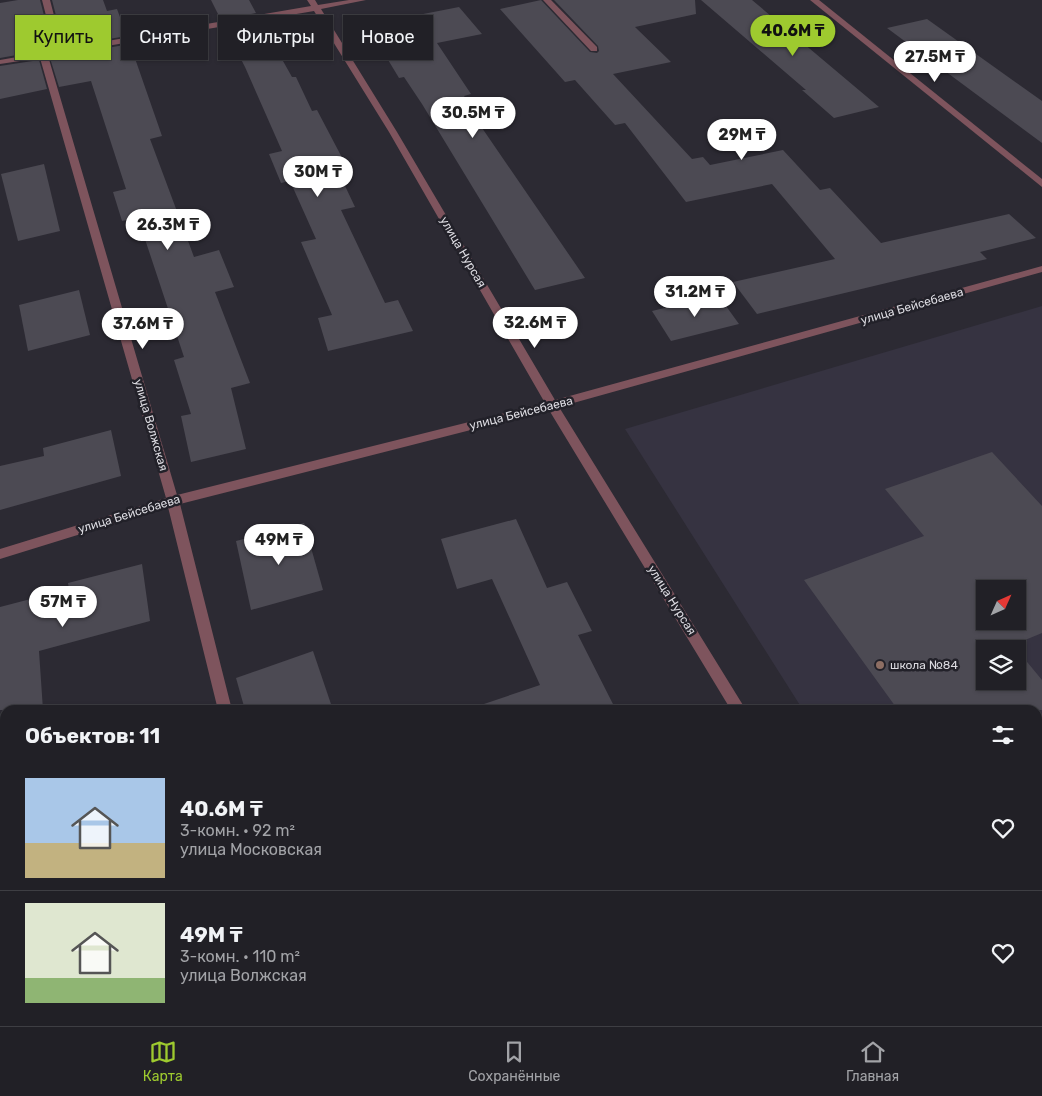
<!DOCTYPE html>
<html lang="ru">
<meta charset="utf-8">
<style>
:root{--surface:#212026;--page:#2d2d32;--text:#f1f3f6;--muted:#a2a3a7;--line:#3e3e43;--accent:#9eca2f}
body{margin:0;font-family:Rubik,sans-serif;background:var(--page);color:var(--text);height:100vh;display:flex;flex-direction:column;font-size:19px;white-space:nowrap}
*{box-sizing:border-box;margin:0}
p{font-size:16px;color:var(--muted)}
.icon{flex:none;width:28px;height:28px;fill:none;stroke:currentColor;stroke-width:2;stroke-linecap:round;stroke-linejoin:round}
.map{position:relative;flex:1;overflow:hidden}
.panel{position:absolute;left:0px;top:705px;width:1042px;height:321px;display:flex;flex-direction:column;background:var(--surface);border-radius:15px 15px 0 0;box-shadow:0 1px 4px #0004,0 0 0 1px var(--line)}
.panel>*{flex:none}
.banner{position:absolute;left:15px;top:15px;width:500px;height:45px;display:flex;gap:10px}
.needle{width:32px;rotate:45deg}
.tools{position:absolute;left:976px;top:580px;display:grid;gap:10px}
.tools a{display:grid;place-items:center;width:50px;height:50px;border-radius:0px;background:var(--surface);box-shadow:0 1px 4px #0004,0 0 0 1px var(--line);font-size:25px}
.price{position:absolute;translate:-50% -42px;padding:0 11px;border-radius:18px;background:#fff;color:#222;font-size:16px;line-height:32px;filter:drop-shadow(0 1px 2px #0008)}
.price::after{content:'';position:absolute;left:50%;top:30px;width:15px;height:11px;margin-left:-8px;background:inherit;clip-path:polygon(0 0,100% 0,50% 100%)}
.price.on{background:var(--accent);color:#111}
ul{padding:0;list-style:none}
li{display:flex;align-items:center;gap:15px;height:125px;padding:0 25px}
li+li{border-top:1px solid var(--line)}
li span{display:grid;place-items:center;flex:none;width:140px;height:100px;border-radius:0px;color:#555}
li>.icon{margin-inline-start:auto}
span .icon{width:60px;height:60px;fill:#fffc;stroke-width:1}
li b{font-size:21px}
h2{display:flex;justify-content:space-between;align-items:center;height:60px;padding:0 25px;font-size:21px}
.chip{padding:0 18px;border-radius:0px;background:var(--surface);box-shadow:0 1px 4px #0004,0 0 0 1px var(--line);font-size:18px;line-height:45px}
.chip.on{background:var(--accent);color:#111}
.tabs{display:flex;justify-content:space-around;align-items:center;height:70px;border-top:1px solid var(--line);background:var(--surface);font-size:14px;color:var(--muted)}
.tabs a{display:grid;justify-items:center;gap:2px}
.tabs .on{color:var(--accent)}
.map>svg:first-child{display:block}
.built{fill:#363341;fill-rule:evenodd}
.building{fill:#4c4a53;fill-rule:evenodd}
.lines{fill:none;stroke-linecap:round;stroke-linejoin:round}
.lane{fill:#7e545d;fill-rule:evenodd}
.street{fill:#7e545d;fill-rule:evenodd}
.education-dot{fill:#8d6e63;stroke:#222129;stroke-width:2}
.labels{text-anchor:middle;stroke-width:5;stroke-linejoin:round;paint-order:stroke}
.street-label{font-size:12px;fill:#dcdbe1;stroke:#222129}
.poi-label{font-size:12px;fill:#dcdbe1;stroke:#222129;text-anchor:start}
</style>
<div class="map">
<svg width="1042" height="1026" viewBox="0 0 1042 1026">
<rect width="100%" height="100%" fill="#2c2a33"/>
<path class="built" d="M 1042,306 L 1042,1026 L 1003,1026 L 1000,1021 L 1038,1021 L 1038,710 L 803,710 L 625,429 ZM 985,589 L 1018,589 L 1018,621 L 985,621 ZM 985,649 L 1018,649 L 1018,681 L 985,681 Z"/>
<g class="building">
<path d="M 18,0 L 40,0 L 49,35 L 39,51 L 0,58 L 0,3 Z"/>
<path d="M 52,0 L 103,0 L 107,11 L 117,9 L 127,36 L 53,48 L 61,35 Z"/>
<path d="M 211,0 L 249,0 L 256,13 L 221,20 Z"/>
<path d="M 541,0 L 590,52 L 597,53 L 599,51 L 598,46 L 554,0 L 695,0 L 696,14 L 635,27 L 671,62 L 613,74 L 692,159 L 703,157 L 710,165 L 783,150 L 820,190 L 830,188 L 881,243 L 1009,214 L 1036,238 L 980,252 L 987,259 L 757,314 L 733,282 L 835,259 L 772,184 L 686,202 L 625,123 L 615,125 L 575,80 L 565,82 L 500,9 Z"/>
<path d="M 701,0 L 752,0 L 879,107 L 834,118 L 802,90 L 806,90 Z"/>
<path d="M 459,7 L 482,34 L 437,43 L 471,94 L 464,96 L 483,124 L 480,125 L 585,278 L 535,290 L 422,104 L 404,77 L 399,78 L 367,25 Z"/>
<path d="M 927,19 L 1042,101 L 1042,143 L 887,28 Z"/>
<path d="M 261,22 L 292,77 L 296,77 L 312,111 L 317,110 L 348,169 L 338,171 L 355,207 L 341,210 L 385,303 L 398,300 L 413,331 L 328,351 L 318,318 L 332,315 L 301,242 L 316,239 L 290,181 L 281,183 L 269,154 L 282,151 L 245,67 L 225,28 Z"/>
<path d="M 130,44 L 162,136 L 150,139 L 194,257 L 219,250 L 234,287 L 215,292 L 250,383 L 231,388 L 246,449 L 191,462 L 181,416 L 191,414 L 174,360 L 184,357 L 138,218 L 122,221 L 113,192 L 126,189 L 91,81 L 59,87 L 50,58 Z"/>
<path d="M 39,60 L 47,89 L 0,99 L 0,66 Z"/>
<path d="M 44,164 L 60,231 L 18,241 L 1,174 Z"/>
<path d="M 79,290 L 90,335 L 28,351 L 19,305 Z"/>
<path d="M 718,295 L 739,324 L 671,341 L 652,311 Z"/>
<path d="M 111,430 L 121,476 L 0,510 L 0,466 L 44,456 L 43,448 Z"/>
<path d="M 992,452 L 1042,506 L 1042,633 L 1013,645 L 1016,649 L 985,649 L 985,681 L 1018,681 L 1018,651 L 1042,680 L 1042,710 L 898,710 L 804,580 L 924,536 L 885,489 ZM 985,589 L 1018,589 L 1018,621 L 985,621 Z"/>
<path d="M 516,519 L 547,588 L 567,582 L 592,631 L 578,635 L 616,710 L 482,710 L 481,705 L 540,685 L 492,579 L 457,589 L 441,539 Z"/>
<path d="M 304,523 L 323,590 L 251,610 L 236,541 Z"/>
<path d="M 142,564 L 150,621 L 39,651 L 43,710 L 0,710 L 0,607 L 69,589 L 68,583 Z"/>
<path d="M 313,651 L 333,710 L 245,710 L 236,678 Z"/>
</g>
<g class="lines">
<path class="lane" d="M 543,0 L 551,0 L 597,47 L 597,51 L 591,51 Z"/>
<g class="street">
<path d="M 42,0 L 50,0 L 59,35 L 49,51 L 311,6 L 307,0 L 315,0 L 318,5 L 349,0 L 366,0 L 321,9 L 397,132 L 555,400 L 1042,266 L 1042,272 L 559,407 L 746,710 L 731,710 L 549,410 L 180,504 L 232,710 L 218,710 L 168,507 L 0,559 L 0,549 L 166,498 L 40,58 L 0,64 L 0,60 L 40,53 L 51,35 ZM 314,11 L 389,132 L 545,403 L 177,495 L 48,56 Z"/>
<path d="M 810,0 L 819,0 L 1042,179 L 1042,187 Z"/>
<path d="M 293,1021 L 311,1021 L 312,1026 L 294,1026 Z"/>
<path d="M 921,1021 L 940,1021 L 942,1026 L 923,1026 Z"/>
</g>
</g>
<circle class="education-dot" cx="880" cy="665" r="5"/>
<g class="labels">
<g class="street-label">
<text transform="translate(463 252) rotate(60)" y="4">улица Нурсая</text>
<text transform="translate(912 306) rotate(-16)" y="4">улица Бейсебаева</text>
<text transform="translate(521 413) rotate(-14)" y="4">улица Бейсебаева</text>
<text transform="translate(151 425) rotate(74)" y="4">улица Волжская</text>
<text transform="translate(129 514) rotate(-17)" y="4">улица Бейсебаева</text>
<text transform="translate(672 600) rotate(58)" y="4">улица Нурсая</text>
</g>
<g class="poi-label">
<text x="890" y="669">школа №84</text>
</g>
</g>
</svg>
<div class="tools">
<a><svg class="needle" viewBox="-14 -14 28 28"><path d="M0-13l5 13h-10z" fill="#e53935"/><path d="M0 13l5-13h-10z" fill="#a2a3a7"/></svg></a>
<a><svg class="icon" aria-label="layers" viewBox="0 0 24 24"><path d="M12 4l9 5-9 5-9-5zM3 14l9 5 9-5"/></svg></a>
</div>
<b class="price on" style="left:793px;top:57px">40.6M ₸</b>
<b class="price" style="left:935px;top:83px">27.5M ₸</b>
<b class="price" style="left:473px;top:139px">30.5M ₸</b>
<b class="price" style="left:742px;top:161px">29M ₸</b>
<b class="price" style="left:318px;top:198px">30M ₸</b>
<b class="price" style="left:168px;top:251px">26.3M ₸</b>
<b class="price" style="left:695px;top:318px">31.2M ₸</b>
<b class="price" style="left:535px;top:349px">32.6M ₸</b>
<b class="price" style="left:143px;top:350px">37.6M ₸</b>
<b class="price" style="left:279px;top:566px">49M ₸</b>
<b class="price" style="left:63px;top:628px">57M ₸</b>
<div class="banner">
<a class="chip on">Купить</a>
<a class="chip">Снять</a>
<a class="chip">Фильтры</a>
<a class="chip">Новое</a>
</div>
<section class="panel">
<h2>Объектов: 11<svg class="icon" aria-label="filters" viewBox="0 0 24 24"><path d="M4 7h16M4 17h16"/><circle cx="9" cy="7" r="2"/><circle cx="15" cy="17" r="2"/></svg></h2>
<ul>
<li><span style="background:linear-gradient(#a9c7e8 65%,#c2b280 0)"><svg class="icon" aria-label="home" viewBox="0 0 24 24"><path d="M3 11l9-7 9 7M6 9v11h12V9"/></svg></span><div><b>40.6M ₸</b><p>3-комн. · 92 m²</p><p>улица Московская</p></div><svg class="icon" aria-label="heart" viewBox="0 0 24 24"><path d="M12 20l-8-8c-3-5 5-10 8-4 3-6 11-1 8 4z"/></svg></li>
<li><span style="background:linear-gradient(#dfe7d0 75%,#8fb573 0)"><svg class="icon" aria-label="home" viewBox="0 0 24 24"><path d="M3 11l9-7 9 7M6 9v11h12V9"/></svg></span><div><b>49M ₸</b><p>3-комн. · 110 m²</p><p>улица Волжская</p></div><svg class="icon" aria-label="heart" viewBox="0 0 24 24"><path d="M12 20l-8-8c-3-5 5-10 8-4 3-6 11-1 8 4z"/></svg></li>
</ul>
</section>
</div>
<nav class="tabs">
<a class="on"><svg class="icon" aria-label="map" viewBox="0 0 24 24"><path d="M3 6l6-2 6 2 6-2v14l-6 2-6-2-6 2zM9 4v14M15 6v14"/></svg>Карта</a>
<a><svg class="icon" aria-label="saved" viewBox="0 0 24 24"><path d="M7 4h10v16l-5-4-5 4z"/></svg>Сохранённые</a>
<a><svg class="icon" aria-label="home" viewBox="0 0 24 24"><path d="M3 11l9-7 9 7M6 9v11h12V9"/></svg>Главная</a>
</nav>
